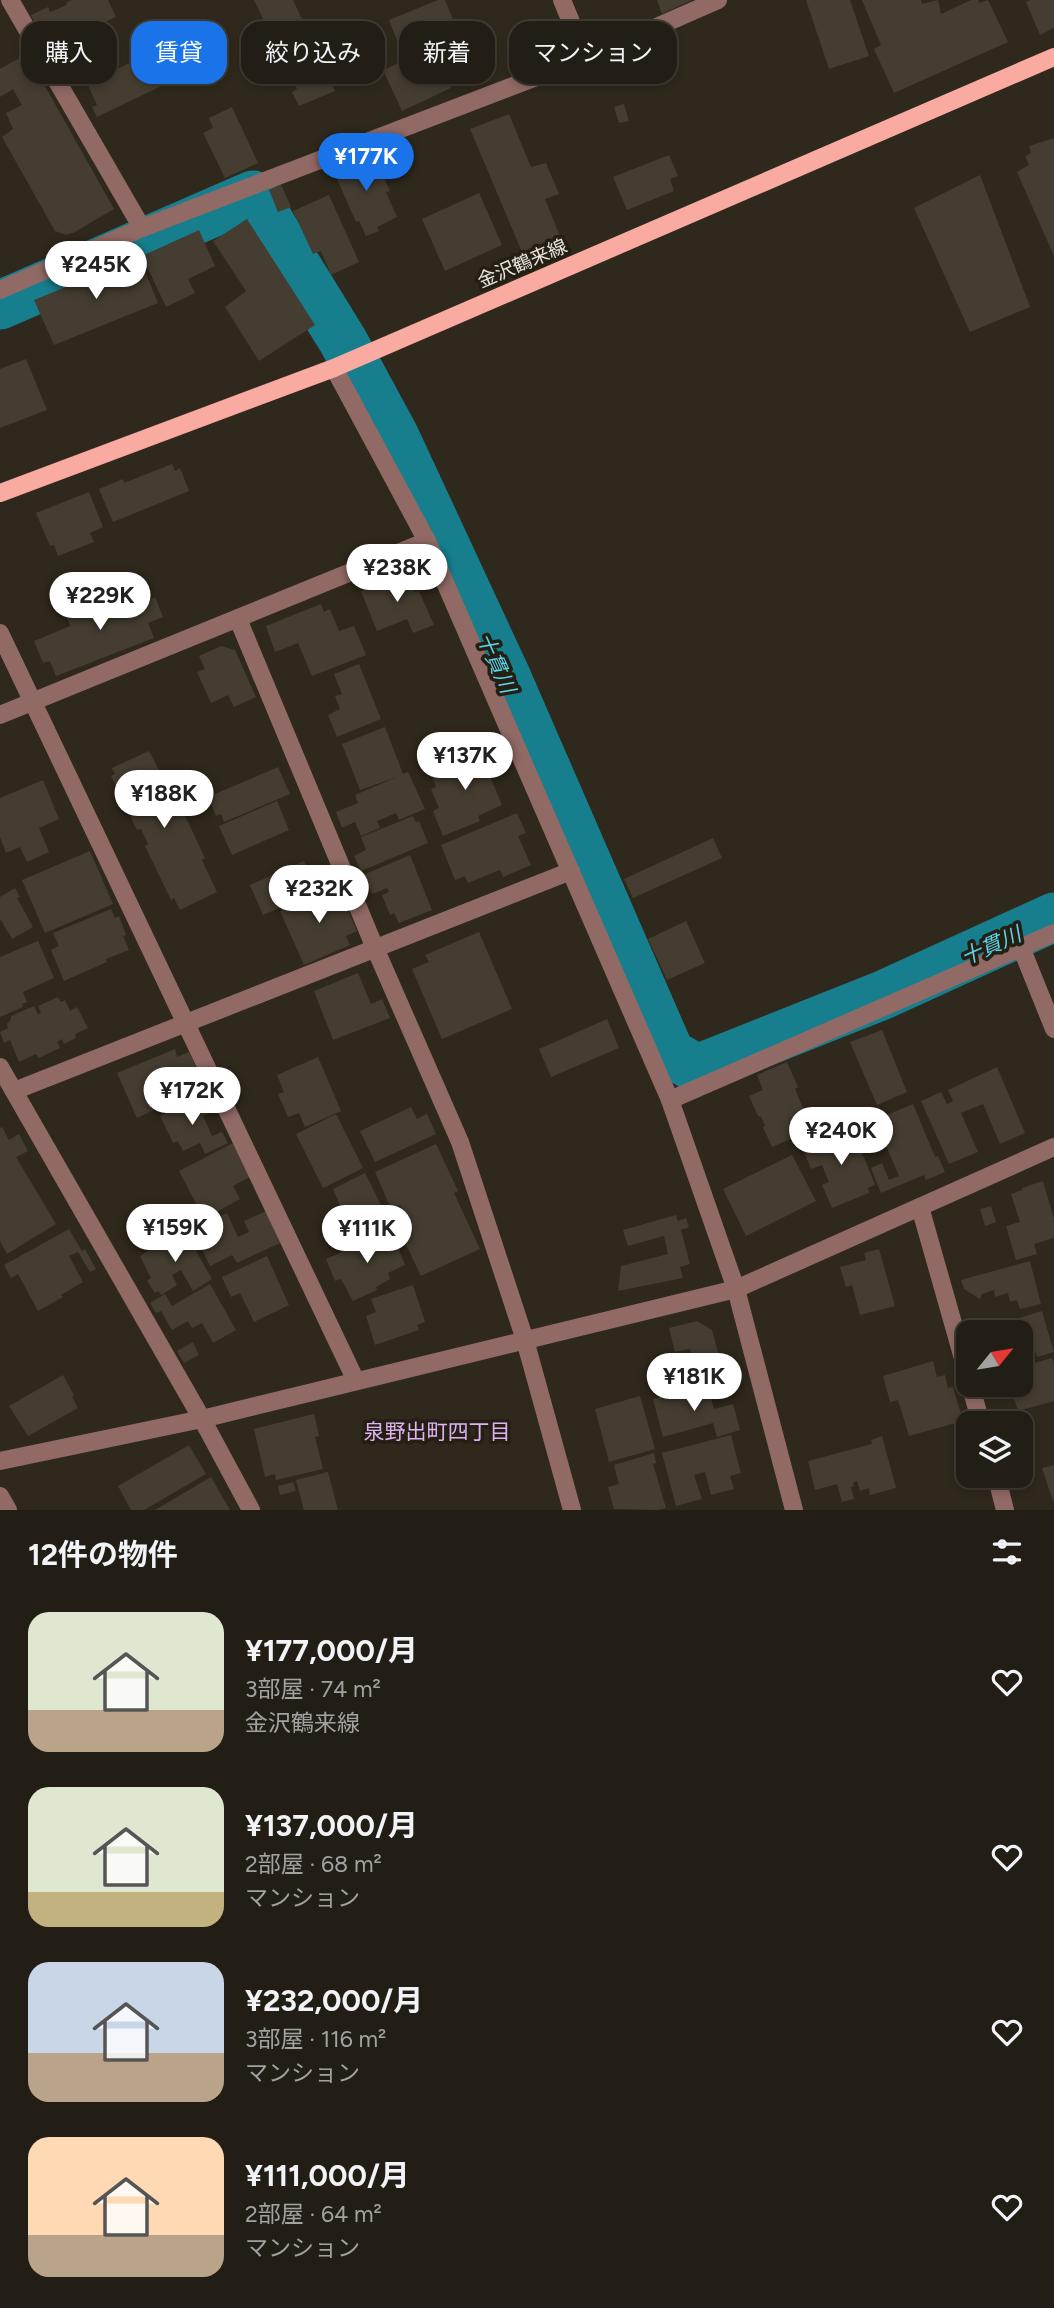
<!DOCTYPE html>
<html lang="ja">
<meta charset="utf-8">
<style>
:root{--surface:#231e15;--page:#2f2b22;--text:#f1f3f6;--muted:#a3a2a0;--line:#403c34;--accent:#1a73e8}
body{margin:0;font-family:Figtree,"Noto Sans JP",sans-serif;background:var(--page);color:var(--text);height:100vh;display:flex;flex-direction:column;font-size:26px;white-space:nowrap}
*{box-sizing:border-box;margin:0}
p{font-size:23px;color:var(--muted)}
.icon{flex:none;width:38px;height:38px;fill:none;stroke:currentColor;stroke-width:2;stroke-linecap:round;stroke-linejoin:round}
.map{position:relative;height:1510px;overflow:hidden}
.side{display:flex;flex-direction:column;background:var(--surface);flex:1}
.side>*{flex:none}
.top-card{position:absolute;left:21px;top:21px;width:700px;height:63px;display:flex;gap:14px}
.needle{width:46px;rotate:60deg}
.controls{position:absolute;left:956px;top:1320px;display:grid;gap:14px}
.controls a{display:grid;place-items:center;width:77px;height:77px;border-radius:14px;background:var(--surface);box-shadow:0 4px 10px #0003,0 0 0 2px var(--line);font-size:35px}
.price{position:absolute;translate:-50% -60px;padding:0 16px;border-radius:24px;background:#fff;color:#222;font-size:23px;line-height:46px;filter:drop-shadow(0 2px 4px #0008)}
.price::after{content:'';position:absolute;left:50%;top:42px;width:21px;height:16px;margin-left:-10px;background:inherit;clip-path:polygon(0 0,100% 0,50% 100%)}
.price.on{background:var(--accent);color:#fff}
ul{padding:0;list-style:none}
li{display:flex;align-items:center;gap:21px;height:175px;padding:0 28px}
li span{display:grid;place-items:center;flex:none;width:196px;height:140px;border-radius:21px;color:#555}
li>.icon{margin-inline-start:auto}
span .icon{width:84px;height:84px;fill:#fffc;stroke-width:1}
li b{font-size:30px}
h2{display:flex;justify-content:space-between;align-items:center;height:84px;padding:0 28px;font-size:30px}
.pill{padding:0 24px;border-radius:21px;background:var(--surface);box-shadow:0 4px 10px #0003,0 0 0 2px var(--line);font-size:24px;line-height:63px}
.pill.on{background:var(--accent);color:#fff}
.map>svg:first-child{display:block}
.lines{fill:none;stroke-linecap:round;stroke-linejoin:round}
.river{stroke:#177e8d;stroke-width:49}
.building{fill:#453d31}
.minor{stroke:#916a65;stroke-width:18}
.major{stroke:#faaba1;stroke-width:18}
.labels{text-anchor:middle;stroke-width:7;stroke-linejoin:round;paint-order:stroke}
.street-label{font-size:19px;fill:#e8e4dc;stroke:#251e13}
.water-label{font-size:21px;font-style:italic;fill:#58d5ea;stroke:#251e13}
.neighbourhood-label{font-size:21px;fill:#deb3f4;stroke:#251e13}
</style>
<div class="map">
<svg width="1054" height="1510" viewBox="0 0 1054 1510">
<rect width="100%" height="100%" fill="#2f281c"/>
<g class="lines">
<path class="river" d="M 0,305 L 253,195 L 343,341 L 395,437 L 506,676 L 670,1053 L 697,1069 L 883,995 L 1054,917"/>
</g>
<g class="building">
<path d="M 72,0 L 108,0 L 116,17 L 59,42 L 50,21 L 37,27 L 31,15 L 48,7 L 50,12 L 67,5 L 66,3 Z"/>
<path d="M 254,0 L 293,0 L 335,91 L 299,106 L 292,92 L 297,89 Z"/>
<path d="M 438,0 L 445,0 L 467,54 L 441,66 L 451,88 L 402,111 L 383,70 L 410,58 L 412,63 L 425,56 L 417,37 L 399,45 L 389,20 Z"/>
<path d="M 657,0 L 692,0 L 662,14 Z"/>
<path d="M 806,0 L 850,0 L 869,56 L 829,69 Z"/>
<path d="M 862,0 L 921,0 L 922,4 L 938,0 L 941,14 L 971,0 L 978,0 L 979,3 L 988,0 L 1008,42 L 894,93 L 874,49 L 881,45 Z"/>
<path d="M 1030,0 L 1054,0 L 1054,28 L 1040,35 L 1026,2 Z"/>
<path d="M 187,26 L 208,70 L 178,84 L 176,79 L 97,117 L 92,107 L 97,105 L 87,83 L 164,47 L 160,40 Z"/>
<path d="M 27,54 L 114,209 L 73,233 L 66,235 L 55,231 L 2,137 L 13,129 L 6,113 L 22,105 L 13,89 L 0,97 L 0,69 Z"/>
<path d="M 624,104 L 629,121 L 619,123 L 614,107 Z"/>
<path d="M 232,107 L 258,163 L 225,178 L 203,133 L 213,128 L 209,118 Z"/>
<path d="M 509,114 L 531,167 L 546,163 L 559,194 L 545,199 L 560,236 L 522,252 L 470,129 Z"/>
<path d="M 1054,138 L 1054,256 L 1017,172 L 1029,165 L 1025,156 L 1031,153 L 1029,146 Z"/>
<path d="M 372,152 L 390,191 L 386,192 L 397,217 L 377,227 L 379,231 L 366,236 L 359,221 L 356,222 L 333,170 Z"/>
<path d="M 669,155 L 678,176 L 670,179 L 674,191 L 627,210 L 613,177 Z"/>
<path d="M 980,175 L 1030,307 L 970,332 L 914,208 Z"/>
<path d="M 281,184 L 291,207 L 278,212 L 269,190 Z"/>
<path d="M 479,193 L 502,245 L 445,271 L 422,219 Z"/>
<path d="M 329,195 L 359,262 L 331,275 L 321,251 L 313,254 L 293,211 Z"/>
<path d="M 247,219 L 315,325 L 259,361 L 225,307 L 246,291 L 213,241 Z"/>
<path d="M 199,230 L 215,266 L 188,279 L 195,293 L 166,307 L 142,256 Z"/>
<path d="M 139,257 L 158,303 L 54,345 L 34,300 Z"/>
<path d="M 26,359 L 47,410 L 0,428 L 0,369 Z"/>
<path d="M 172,464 L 175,471 L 180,468 L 189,491 L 113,522 L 99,489 L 123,479 L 124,483 Z"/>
<path d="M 89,492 L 103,527 L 90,533 L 94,542 L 58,556 L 54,545 L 50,546 L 36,513 Z"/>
<path d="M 401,574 L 409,577 L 415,592 L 419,591 L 434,625 L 413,633 L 407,619 L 377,631 L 361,591 Z"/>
<path d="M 138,588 L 144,602 L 155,597 L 163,617 L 148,623 L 154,638 L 56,676 L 50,661 L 43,663 L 34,641 L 70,626 L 67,617 Z"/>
<path d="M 321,604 L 324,612 L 330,609 L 339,631 L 354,626 L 366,655 L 312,676 L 298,643 L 275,652 L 266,626 Z"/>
<path d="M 221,646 L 235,650 L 256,697 L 234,707 L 228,695 L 211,703 L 197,672 L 205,669 L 199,656 Z"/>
<path d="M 359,664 L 381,719 L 337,737 L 328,715 L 340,709 L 335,696 L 342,694 L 334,674 Z"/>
<path d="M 385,727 L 403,774 L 408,772 L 425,809 L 399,820 L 396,813 L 377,821 L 380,828 L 361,836 L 355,822 L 342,828 L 336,812 L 358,803 L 355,795 L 397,777 L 360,790 L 342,744 Z"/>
<path d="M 489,747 L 497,767 L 488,772 L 502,805 L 478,816 L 480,821 L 443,836 L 433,811 L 439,808 L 431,789 L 436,787 L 431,774 Z"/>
<path d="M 149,751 L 164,780 L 167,778 L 205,858 L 202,860 L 217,892 L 180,910 L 174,898 L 171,900 L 145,846 L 148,844 L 141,829 L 137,830 L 111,776 L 115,774 L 112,768 Z"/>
<path d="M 278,767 L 290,794 L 224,822 L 221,814 L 216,816 L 208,797 Z"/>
<path d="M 43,780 L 59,819 L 39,828 L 49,852 L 27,862 L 20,847 L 6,853 L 0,837 L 0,798 Z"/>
<path d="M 277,801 L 289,830 L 232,855 L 219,826 Z"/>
<path d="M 517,813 L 526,833 L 518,836 L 531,865 L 503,877 L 500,870 L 468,883 L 465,876 L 455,880 L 441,845 Z"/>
<path d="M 413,816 L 416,822 L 419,821 L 428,843 L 361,871 L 354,856 L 366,850 L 361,837 Z"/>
<path d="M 713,838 L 722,858 L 633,898 L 624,879 Z"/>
<path d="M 90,851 L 113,904 L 45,933 L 22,880 Z"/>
<path d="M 410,855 L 432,910 L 399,923 L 394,913 L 390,915 L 382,895 L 389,892 L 387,888 L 372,894 L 363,875 Z"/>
<path d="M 304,861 L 317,892 L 263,915 L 250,885 Z"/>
<path d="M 337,886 L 357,931 L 346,936 L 350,945 L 304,965 L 280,911 Z"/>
<path d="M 15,888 L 20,897 L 17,898 L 33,927 L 12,939 L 1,920 L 0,921 L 0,897 Z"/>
<path d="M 111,909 L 115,918 L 119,916 L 126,935 L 123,936 L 129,950 L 106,959 L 107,962 L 64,981 L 51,950 L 59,946 L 53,933 Z"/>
<path d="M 686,921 L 705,963 L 667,980 L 648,939 Z"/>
<path d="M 479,932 L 512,1009 L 442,1039 L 412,969 L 429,962 L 425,955 Z"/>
<path d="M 38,941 L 54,978 L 23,992 L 27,1002 L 22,1004 L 23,1007 L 0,1017 L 0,957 Z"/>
<path d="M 358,973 L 371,1004 L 382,999 L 390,1018 L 333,1040 L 314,991 Z"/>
<path d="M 58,997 L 61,1002 L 65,1000 L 70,1011 L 77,1007 L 88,1028 L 75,1034 L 76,1038 L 64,1044 L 62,1039 L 57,1042 L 60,1048 L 39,1058 L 36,1054 L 19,1062 L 10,1040 L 4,1043 L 0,1032 L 8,1028 L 7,1024 L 11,1019 L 11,1016 L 34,1006 L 38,1014 L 41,1013 L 38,1006 Z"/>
<path d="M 607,1019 L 619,1048 L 551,1077 L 539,1049 Z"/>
<path d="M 882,1030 L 907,1092 L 877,1105 L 850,1042 Z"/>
<path d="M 175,1049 L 177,1057 L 189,1052 L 200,1076 L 203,1074 L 209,1087 L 173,1104 L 165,1086 L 168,1085 L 166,1078 L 150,1085 L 160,1107 L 137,1118 L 117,1073 Z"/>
<path d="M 318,1057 L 341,1111 L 305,1127 L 299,1113 L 288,1117 L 278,1094 L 284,1092 L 277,1075 Z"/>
<path d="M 787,1062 L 798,1087 L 795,1089 L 810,1124 L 800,1128 L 802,1134 L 772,1147 L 763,1127 L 765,1126 L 761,1116 L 758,1116 L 749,1096 L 763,1090 L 757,1075 Z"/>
<path d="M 997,1067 L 1025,1133 L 1000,1144 L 983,1104 L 961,1113 L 978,1152 L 949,1164 L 921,1101 L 941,1092 L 947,1104 L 953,1101 L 948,1090 Z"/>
<path d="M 201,1096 L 210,1113 L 203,1116 L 212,1136 L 222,1132 L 228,1143 L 205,1154 L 200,1143 L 183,1151 L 178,1141 L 173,1143 L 160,1116 Z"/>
<path d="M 913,1104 L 935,1157 L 938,1156 L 945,1172 L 926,1180 L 924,1175 L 881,1193 L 871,1168 L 882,1163 L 889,1180 L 899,1176 L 875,1120 Z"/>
<path d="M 411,1107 L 417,1119 L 427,1114 L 436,1134 L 375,1162 L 360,1131 Z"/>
<path d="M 336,1114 L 363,1168 L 323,1188 L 296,1134 Z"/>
<path d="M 2,1127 L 9,1140 L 19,1134 L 28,1151 L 16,1157 L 56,1224 L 7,1254 L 0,1241 L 0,1128 Z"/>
<path d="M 852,1127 L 875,1185 L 868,1188 L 869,1193 L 832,1208 L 822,1185 L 829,1182 L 822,1165 L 811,1169 L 802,1147 Z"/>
<path d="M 233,1143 L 250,1177 L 233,1186 L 240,1199 L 204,1219 L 179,1171 Z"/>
<path d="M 436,1144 L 458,1191 L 454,1193 L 480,1249 L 421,1276 L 403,1238 L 413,1233 L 400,1205 L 391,1209 L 375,1172 Z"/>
<path d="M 792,1155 L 816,1201 L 746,1236 L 723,1189 Z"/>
<path d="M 365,1173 L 386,1215 L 372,1221 L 375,1227 L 350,1239 L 335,1208 L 340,1205 L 333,1189 Z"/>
<path d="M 1043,1181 L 1054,1219 L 1054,1238 L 1034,1244 L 1037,1254 L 1016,1260 L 1006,1226 L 1020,1222 L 1011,1194 L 1022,1190 L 1022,1188 Z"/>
<path d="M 991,1206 L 996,1222 L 985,1226 L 980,1209 Z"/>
<path d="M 266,1211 L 280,1243 L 237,1263 L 232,1255 L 210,1266 L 192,1229 L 227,1213 L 238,1237 L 249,1232 L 244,1221 Z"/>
<path d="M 676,1215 L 678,1221 L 686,1218 L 689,1227 L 681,1230 L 690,1264 L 680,1267 L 683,1278 L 618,1291 L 621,1266 L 668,1254 L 664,1236 L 628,1246 L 623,1230 Z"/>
<path d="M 69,1229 L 82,1251 L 85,1249 L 96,1269 L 90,1272 L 78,1252 L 69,1256 L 83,1282 L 61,1295 L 63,1297 L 38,1311 L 18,1274 L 11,1278 L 4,1265 Z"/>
<path d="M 184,1230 L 212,1279 L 193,1291 L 181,1270 L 172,1275 L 177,1285 L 161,1295 L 158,1291 L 155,1293 L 147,1281 L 151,1278 L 140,1256 Z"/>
<path d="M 391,1230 L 405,1265 L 388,1273 L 390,1279 L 376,1287 L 377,1290 L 353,1301 L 341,1279 L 335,1281 L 326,1259 Z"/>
<path d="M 879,1249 L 895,1306 L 860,1315 L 852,1285 L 846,1287 L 840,1267 L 866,1260 L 864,1253 Z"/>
<path d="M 267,1256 L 289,1305 L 254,1322 L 240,1293 L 231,1297 L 222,1277 Z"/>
<path d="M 1030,1261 L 1041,1304 L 1020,1309 L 1017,1300 L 1010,1302 L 1008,1293 L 995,1297 L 994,1290 L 982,1294 L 980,1299 L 964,1289 L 961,1280 Z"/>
<path d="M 210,1284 L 236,1330 L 213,1343 L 202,1323 L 192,1328 L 188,1321 L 172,1330 L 161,1311 L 156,1313 L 150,1303 L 165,1294 L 172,1306 Z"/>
<path d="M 413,1285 L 425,1322 L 417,1325 L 419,1330 L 375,1345 L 366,1316 L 376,1312 L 371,1299 Z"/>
<path d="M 1042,1311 L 1054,1352 L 1037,1357 L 1031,1337 L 1020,1341 L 1020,1332 L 973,1332 Z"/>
<path d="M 697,1321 L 712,1330 L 723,1371 L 686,1381 L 681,1359 L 692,1357 L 690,1349 L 675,1352 L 669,1328 Z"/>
<path d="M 193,1342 L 199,1355 L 184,1363 L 177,1351 Z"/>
<path d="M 1052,1358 L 1054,1363 L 1054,1401 L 1018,1411 L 1010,1384 L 1020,1384 L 1020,1367 Z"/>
<path d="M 933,1361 L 937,1377 L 945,1375 L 948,1388 L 953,1387 L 963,1421 L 909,1436 L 898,1400 L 890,1402 L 883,1376 Z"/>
<path d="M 63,1375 L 74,1395 L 72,1397 L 78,1408 L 28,1436 L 9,1406 Z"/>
<path d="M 707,1384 L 714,1409 L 733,1404 L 740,1430 L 717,1437 L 713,1423 L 663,1437 L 653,1399 Z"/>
<path d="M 640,1396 L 655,1449 L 609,1462 L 595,1409 Z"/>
<path d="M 314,1414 L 319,1436 L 315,1437 L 323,1469 L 276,1480 L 275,1474 L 265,1477 L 254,1429 Z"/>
<path d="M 731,1435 L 741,1473 L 730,1476 L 734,1489 L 711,1495 L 705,1472 L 694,1475 L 702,1499 L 676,1506 L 662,1453 Z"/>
<path d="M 882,1436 L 896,1488 L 870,1495 L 869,1488 L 860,1491 L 857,1481 L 853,1483 L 854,1486 L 851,1487 L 854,1499 L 842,1502 L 837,1484 L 815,1490 L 808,1461 L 872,1444 L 871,1440 Z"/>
<path d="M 189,1445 L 206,1474 L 144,1510 L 131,1510 L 118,1486 Z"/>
<path d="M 654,1453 L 656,1463 L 653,1464 L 666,1508 L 658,1510 L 614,1509 L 608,1487 L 619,1484 L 614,1465 Z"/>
<path d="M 1054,1465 L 1054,1501 L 1053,1501 L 1042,1468 Z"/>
<path d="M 328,1472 L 338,1510 L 304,1510 L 296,1480 Z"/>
<path d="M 211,1477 L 230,1510 L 155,1510 Z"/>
<path d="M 293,1482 L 296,1491 L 280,1495 L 278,1486 Z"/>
</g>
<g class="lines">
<g class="minor">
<path d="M 10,0 L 142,228"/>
<path d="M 562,0 L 586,58"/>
<path d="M 0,290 L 142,228 L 586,58 L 718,0"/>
<path d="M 334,368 L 427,541 L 670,1100 L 736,1289 L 794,1510"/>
<path d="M 238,619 L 375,948 L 460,1142 L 525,1340 L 572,1510"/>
<path d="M 0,633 L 356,1381"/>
<path d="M 0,715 L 427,541"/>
<path d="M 1021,947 L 1054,1029"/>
<path d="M 0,1067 L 202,1419 L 251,1510"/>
<path d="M 14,1091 L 571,871"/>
<path d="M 670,1100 L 1054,933"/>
<path d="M 920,1207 L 968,1376"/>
<path d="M 970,1384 L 981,1423"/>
<path d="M 0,1461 L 202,1419 L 736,1289 L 1054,1147"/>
<path d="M 996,1475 L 1005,1510"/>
<path d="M 0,1496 L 8,1510"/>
</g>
<path class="major" d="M 0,493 L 334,368 L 1054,57"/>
</g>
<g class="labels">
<g class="street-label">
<text transform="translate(522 263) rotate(-23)" y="7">金沢鶴来線</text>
</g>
<g class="water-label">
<text transform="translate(496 663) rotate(66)" y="7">十貫川</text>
<text transform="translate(991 946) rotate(-24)" y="7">十貫川</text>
</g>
<g class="neighbourhood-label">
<text x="437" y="1439">泉野出町四丁目</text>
</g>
</g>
</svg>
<div class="controls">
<a><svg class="needle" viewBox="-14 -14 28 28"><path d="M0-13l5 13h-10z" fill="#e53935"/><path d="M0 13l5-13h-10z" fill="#a3a2a0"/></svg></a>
<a><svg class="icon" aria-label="layers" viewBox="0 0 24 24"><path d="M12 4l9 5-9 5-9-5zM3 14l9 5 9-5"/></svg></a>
</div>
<b class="price on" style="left:366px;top:193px">¥177K</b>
<b class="price" style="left:96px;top:301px">¥245K</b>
<b class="price" style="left:397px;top:604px">¥238K</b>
<b class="price" style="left:100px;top:632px">¥229K</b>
<b class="price" style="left:465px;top:792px">¥137K</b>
<b class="price" style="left:164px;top:830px">¥188K</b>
<b class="price" style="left:319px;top:925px">¥232K</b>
<b class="price" style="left:192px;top:1127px">¥172K</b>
<b class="price" style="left:841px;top:1167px">¥240K</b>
<b class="price" style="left:175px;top:1264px">¥159K</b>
<b class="price" style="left:367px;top:1265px">¥111K</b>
<b class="price" style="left:694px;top:1413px">¥181K</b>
<div class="top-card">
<a class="pill">購入</a>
<a class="pill on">賃貸</a>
<a class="pill">絞り込み</a>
<a class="pill">新着</a>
<a class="pill">マンション</a>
</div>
</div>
<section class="side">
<h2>12件の物件<svg class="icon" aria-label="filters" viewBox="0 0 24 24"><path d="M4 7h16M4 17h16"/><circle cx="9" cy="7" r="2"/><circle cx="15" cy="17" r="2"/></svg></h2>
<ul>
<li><span style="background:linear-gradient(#dfe7d0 70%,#b9a48a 0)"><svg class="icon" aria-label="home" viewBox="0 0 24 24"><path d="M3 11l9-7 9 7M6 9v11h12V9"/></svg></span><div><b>¥177,000/月</b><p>3部屋 · 74 m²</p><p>金沢鶴来線</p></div><svg class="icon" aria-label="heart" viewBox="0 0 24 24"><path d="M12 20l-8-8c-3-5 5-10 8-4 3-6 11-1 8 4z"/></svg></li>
<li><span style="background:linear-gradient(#dfe7d0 75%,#c2b280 0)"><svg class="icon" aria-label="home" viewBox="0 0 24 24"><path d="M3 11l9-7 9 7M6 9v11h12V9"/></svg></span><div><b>¥137,000/月</b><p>2部屋 · 68 m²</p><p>マンション</p></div><svg class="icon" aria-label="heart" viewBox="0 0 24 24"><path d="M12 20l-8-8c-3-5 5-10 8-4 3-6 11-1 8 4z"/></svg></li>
<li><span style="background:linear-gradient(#c9d6e8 65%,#b9a48a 0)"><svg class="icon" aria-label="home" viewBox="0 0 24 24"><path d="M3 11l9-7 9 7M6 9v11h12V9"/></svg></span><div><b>¥232,000/月</b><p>3部屋 · 116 m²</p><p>マンション</p></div><svg class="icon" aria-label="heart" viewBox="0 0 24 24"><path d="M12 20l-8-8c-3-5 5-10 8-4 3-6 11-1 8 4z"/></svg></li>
<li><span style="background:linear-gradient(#ffd9b3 70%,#b9a48a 0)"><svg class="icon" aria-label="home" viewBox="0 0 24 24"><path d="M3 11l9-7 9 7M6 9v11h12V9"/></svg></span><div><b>¥111,000/月</b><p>2部屋 · 64 m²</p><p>マンション</p></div><svg class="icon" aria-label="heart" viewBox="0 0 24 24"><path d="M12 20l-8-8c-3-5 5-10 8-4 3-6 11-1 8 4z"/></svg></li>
</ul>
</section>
